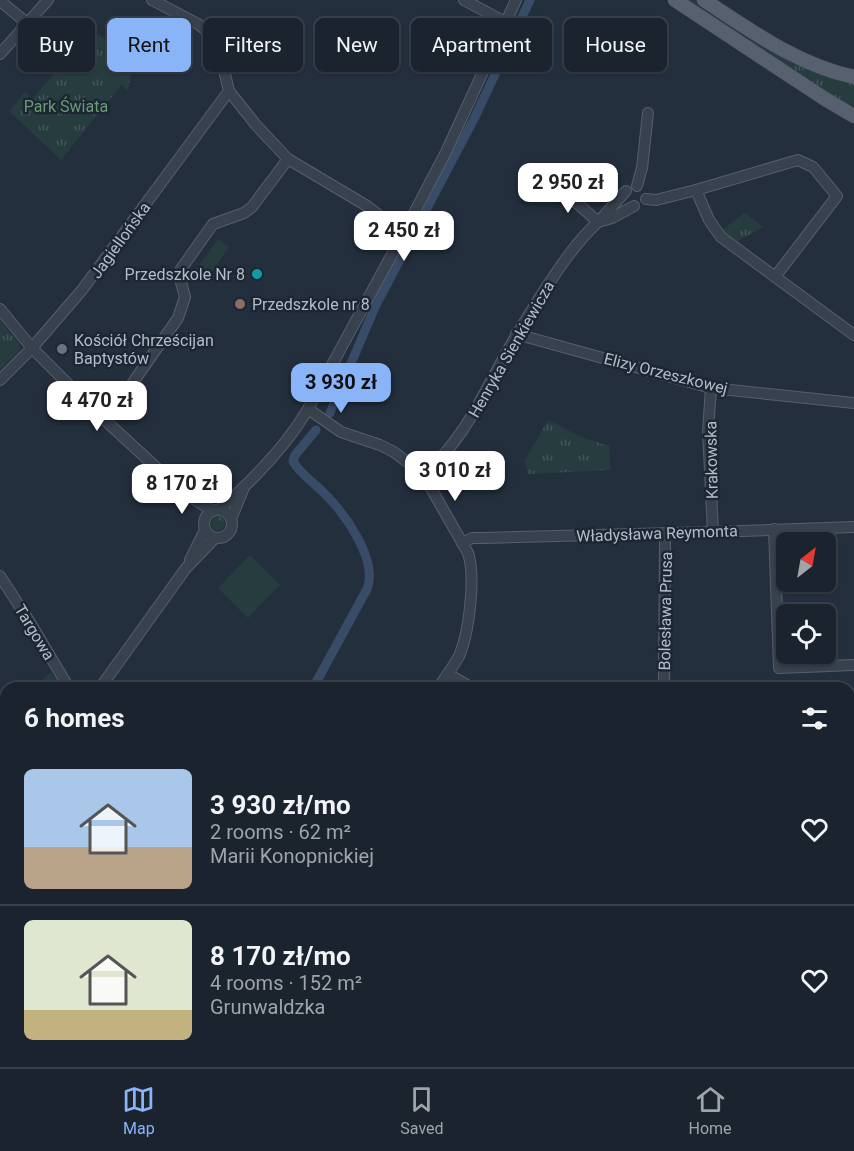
<!DOCTYPE html>
<meta charset="utf-8">
<style>
:root{--surface:#1b232e;--page:#242b36;--text:#f1f3f6;--muted:#a0a4aa;--line:#39404a;--accent:#8ab4f8}
body{margin:0;font-family:Roboto,sans-serif;background:var(--page);color:var(--text);height:100vh;display:flex;flex-direction:column;font-size:22px;white-space:nowrap}
*{box-sizing:border-box;margin:0}
p{font-size:20px;color:var(--muted)}
.icon{flex:none;width:33px;height:33px;fill:none;stroke:currentColor;stroke-width:2;stroke-linecap:round;stroke-linejoin:round}
.map{position:relative;flex:1;overflow:hidden}
.side{position:absolute;left:0px;top:682px;width:855px;height:386px;display:flex;flex-direction:column;background:var(--surface);border-radius:18px 18px 0 0;box-shadow:0 2px 4px #0004,0 0 0 2px var(--line)}
.side>*{flex:none}
.guide{position:absolute;left:18px;top:18px;width:819px;height:54px;display:flex;gap:12px}
.needle{width:39px;rotate:31deg}
.controls{position:absolute;left:776px;top:532px;display:grid;gap:12px}
.controls a{display:grid;place-items:center;width:60px;height:60px;border-radius:9px;background:var(--surface);box-shadow:0 2px 4px #0004,0 0 0 2px var(--line);font-size:30px}
.price{position:absolute;translate:-50% -51px;padding:0 14px;border-radius:12px;background:#fff;color:#222;font-size:20px;line-height:39px;filter:drop-shadow(0 2px 3px #0008)}
.price::after{content:'';position:absolute;left:50%;top:36px;width:18px;height:14px;margin-left:-9px;background:inherit;clip-path:polygon(0 0,100% 0,50% 100%)}
.price.selected{background:var(--accent);color:#111}
ul{padding:0;list-style:none}
li{display:flex;align-items:center;gap:18px;height:150px;padding:0 24px}
li+li{border-top:2px solid var(--line)}
li span{display:grid;place-items:center;flex:none;width:168px;height:120px;border-radius:9px;color:#555}
li>.icon{margin-inline-start:auto}
span .icon{width:72px;height:72px;fill:#fffc;stroke-width:1}
li b{font-size:26px}
h2{display:flex;justify-content:space-between;align-items:center;height:72px;padding:0 24px;font-size:26px}
.tag{padding:0 21px;border-radius:9px;background:var(--surface);box-shadow:0 2px 4px #0004,0 0 0 2px var(--line);font-size:21px;line-height:54px}
.tag.selected{background:var(--accent);color:#111}
.tab-bar{display:flex;justify-content:space-around;align-items:center;height:84px;border-top:2px solid var(--line);background:var(--surface);font-size:16px;color:var(--muted)}
.tab-bar a{display:grid;justify-items:center;gap:3px}
.tab-bar .selected{color:var(--accent)}
.map>svg:first-child{display:block}
.grass{fill:url(#grass-tufts)}
.garden{fill:#263c3f}
.lines{fill:none;stroke-linecap:round;stroke-linejoin:round}
.canal{stroke:#394c67;stroke-width:9}
.minor-casing{stroke:#565f6c;stroke-width:12}
.major-casing{stroke:#414a57;stroke-width:15}
.minor{stroke:#38414e;stroke-width:10}
.major{stroke:#56606e;stroke-width:14}
.culture-dot{fill:#0f9aa8;stroke:#1d2633;stroke-width:2}
.education-dot{fill:#8d6e63;stroke:#1d2633;stroke-width:2}
.worship-dot{fill:#6b7280;stroke:#1d2633;stroke-width:2}
.labels{text-anchor:middle;stroke-width:5;stroke-linejoin:round;paint-order:stroke}
.park-label{font-size:16px;fill:#6b9a76;stroke:#1d2633}
.street-label{font-size:16px;fill:#b4bcc9;stroke:#1d2633}
.poi-label{font-size:16px;fill:#b4bcc9;stroke:#1d2633;text-anchor:start}
</style>
<div class="map">
<svg width="854" height="1067" viewBox="0 0 854 1067">
<defs>
<pattern id="grass-tufts" width="24" height="20" patternUnits="userSpaceOnUse" patternTransform="scale(1.5)"><rect width="24" height="20" fill="#263c3f"/><path d="M3 7l-1-3M5 7V3M7 7l1-3M15 17l-1-3M17 17v-4M19 17l1-3" fill="none" stroke="#435659"/></pattern>
</defs>
<rect width="100%" height="100%" fill="#242f3e"/>
<g class="grass">
<path d="M 688,0 L 693,0 L 701,4 L 789,60 L 814,71 L 854,83 L 854,106 L 829,94 Z"/>
<path d="M 92,31 C 103,38 131,50 132,63 C 133,72 129,83 127,92 L 122,84 L 61,160 L 9,111 L 25,92 L 32,99 Z"/>
<path d="M 745,213 L 763,227 L 736,242 L 721,231 Z"/>
<path d="M 0,320 L 19,344 L 20,350 L 0,369 Z"/>
<path d="M 548,420 L 581,437 L 609,446 L 611,470 L 528,474 L 525,460 Z"/>
<circle cx="218" cy="524" r="7"/>
</g>
<g class="garden">
<path d="M 218,239 L 229,247 L 205,282 L 193,274 Z"/>
<path d="M 250,555 L 280,585 L 248,618 L 218,588 Z"/>
<path d="M 51,672 L 61,688 L 33,688 Z"/>
<path d="M 6,712 L 6,1062 L 94,1062 L 91,1067 L 0,1067 L 0,717 Z"/>
</g>
<g class="lines">
<g class="canal">
<path d="M 330,413 L 375,307 L 474,119 L 530,0"/>
<path d="M 313,688 L 367,589 C 379,560 343,511 322,491 C 313,482 299,473 293,461 L 295,455 L 316,430"/>
<path d="M 107,1067 L 109,1062"/>
</g>
<g class="minor-casing">
<g id="minor">
<path d="M 152,0 L 198,24 L 210,34 L 219,49 L 229,91 L 256,125 L 288,159 L 367,206 L 403,234"/>
<path d="M 464,0 L 505,22"/>
<path d="M 0,1 L 27,23"/>
<path d="M 0,54 L 48,0"/>
<path d="M 637,186 L 642,168 L 648,113"/>
<path d="M 696,190 L 709,220 L 721,237 L 854,335"/>
<path d="M 626,191 L 598,222 L 612,218 L 634,206"/>
<path d="M 646,199 L 656,200 L 696,190 L 798,160 L 813,167 L 837,196 L 775,277"/>
<path d="M 0,309 L 32,348 L 95,411 L 184,493 L 213,511"/>
<path d="M 516,334 L 711,388 L 854,403"/>
<path d="M 0,380 L 32,348 L 82,290 L 229,91"/>
<path d="M 711,388 L 708,431 L 713,532"/>
<path d="M 308,409 L 341,432 L 380,445 L 394,452 L 415,468 L 423,476 L 432,490 L 468,553 C 476,577 469,633 459,656 C 453,667 445,678 438,688"/>
<path d="M 105,420 L 118,404 L 178,318 L 185,297 L 179,275 L 181,269 L 213,224 L 244,213 L 252,207 L 288,159"/>
<path d="M 423,476 C 458,444 474,413 496,372 C 510,345 526,319 542,294 C 559,268 576,242 598,222 L 558,186"/>
<path d="M 219,510 C 252,481 285,448 308,409 L 403,234 L 446,152 L 516,0"/>
<circle cx="218" cy="524" r="14"/>
<path d="M 231,519 L 243,490"/>
<path d="M 774,529 L 779,668 L 854,665"/>
<path d="M 462,543 L 472,538 L 483,538 L 713,532 L 854,527"/>
<path d="M 190,560 L 205,530"/>
<path d="M 0,576 L 31,624 L 69,688"/>
<path d="M 448,674 L 472,688"/>
<path d="M 100,688 L 186,568 L 215,538"/>
<path d="M 664,688 L 665,533"/>
<path d="M 849,773 L 854,773"/>
<path d="M 849,932 L 854,932"/>
<path d="M 849,1055 L 854,1052"/>
<path d="M 149,1062 L 158,1067"/>
<path d="M 325,1062 L 330,1067"/>
<path d="M 531,1062 L 534,1067"/>
<path d="M 809,1062 L 812,1067"/>
<path d="M 125,1067 L 128,1062"/>
<path d="M 828,1067 L 837,1062"/>
</g>
</g>
<g class="major-casing">
<g id="major">
<path d="M 675,0 L 825,99 L 854,116"/>
<path d="M 704,0 C 751,31 798,65 854,77"/>
</g>
</g>
<use href="#minor" class="minor"/>
<use href="#major" class="major"/>
</g>
<circle class="culture-dot" cx="257" cy="274" r="6"/>
<circle class="education-dot" cx="240" cy="304" r="6"/>
<circle class="worship-dot" cx="62" cy="349" r="6"/>
<g class="labels">
<g class="park-label">
<text x="66" y="112">Park Świata</text>
</g>
<g class="street-label">
<text transform="translate(120 240) rotate(-54)" y="6">Jagiellońska</text>
<text transform="translate(511 349) rotate(-60)" y="6">Henryka Sienkiewicza</text>
<text transform="translate(666 373) rotate(14)" y="6">Elizy Orzeszkowej</text>
<text transform="translate(711 460) rotate(-91)" y="6">Krakowska</text>
<text transform="translate(657 533) rotate(-2)" y="6">Władysława Reymonta</text>
<text transform="translate(665 611) rotate(-89)" y="6">Bolesława Prusa</text>
<text transform="translate(35 632) rotate(59)" y="6">Targowa</text>
</g>
<g class="poi-label">
<text x="245" y="280" text-anchor="end">Przedszkole Nr 8</text>
<text x="252" y="310">Przedszkole nr 8</text>
<text x="74" y="346">Kościół Chrześcijan<tspan x="74" dy="18">Baptystów</tspan></text>
</g>
</g>
</svg>
<div class="controls">
<a><svg class="needle" viewBox="-14 -14 28 28"><path d="M0-13l5 13h-10z" fill="#e53935"/><path d="M0 13l5-13h-10z" fill="#a0a4aa"/></svg></a>
<a><svg class="icon" aria-label="locate" viewBox="0 0 24 24"><circle cx="12" cy="12" r="6"/><path d="M12 2v4M12 18v4M2 12h4M18 12h4"/></svg></a>
</div>
<b class="price" style="left:568px;top:214px">2 950 zł</b>
<b class="price" style="left:404px;top:262px">2 450 zł</b>
<b class="price selected" style="left:341px;top:414px">3 930 zł</b>
<b class="price" style="left:97px;top:432px">4 470 zł</b>
<b class="price" style="left:455px;top:502px">3 010 zł</b>
<b class="price" style="left:182px;top:515px">8 170 zł</b>
<div class="guide">
<a class="tag">Buy</a>
<a class="tag selected">Rent</a>
<a class="tag">Filters</a>
<a class="tag">New</a>
<a class="tag">Apartment</a>
<a class="tag">House</a>
</div>
<section class="side">
<h2>6 homes<svg class="icon" aria-label="filters" viewBox="0 0 24 24"><path d="M4 7h16M4 17h16"/><circle cx="9" cy="7" r="2"/><circle cx="15" cy="17" r="2"/></svg></h2>
<ul>
<li><span style="background:linear-gradient(#a9c7e8 65%,#b9a48a 0)"><svg class="icon" aria-label="home" viewBox="0 0 24 24"><path d="M3 11l9-7 9 7M6 9v11h12V9"/></svg></span><div><b>3 930 zł/mo</b><p>2 rooms · 62 m²</p><p>Marii Konopnickiej</p></div><svg class="icon" aria-label="heart" viewBox="0 0 24 24"><path d="M12 20l-8-8c-3-5 5-10 8-4 3-6 11-1 8 4z"/></svg></li>
<li><span style="background:linear-gradient(#dfe7d0 75%,#c2b280 0)"><svg class="icon" aria-label="home" viewBox="0 0 24 24"><path d="M3 11l9-7 9 7M6 9v11h12V9"/></svg></span><div><b>8 170 zł/mo</b><p>4 rooms · 152 m²</p><p>Grunwaldzka</p></div><svg class="icon" aria-label="heart" viewBox="0 0 24 24"><path d="M12 20l-8-8c-3-5 5-10 8-4 3-6 11-1 8 4z"/></svg></li>
</ul>
</section>
</div>
<nav class="tab-bar">
<a class="selected"><svg class="icon" aria-label="map" viewBox="0 0 24 24"><path d="M3 6l6-2 6 2 6-2v14l-6 2-6-2-6 2zM9 4v14M15 6v14"/></svg>Map</a>
<a><svg class="icon" aria-label="saved" viewBox="0 0 24 24"><path d="M7 4h10v16l-5-4-5 4z"/></svg>Saved</a>
<a><svg class="icon" aria-label="home" viewBox="0 0 24 24"><path d="M3 11l9-7 9 7M6 9v11h12V9"/></svg>Home</a>
</nav>
